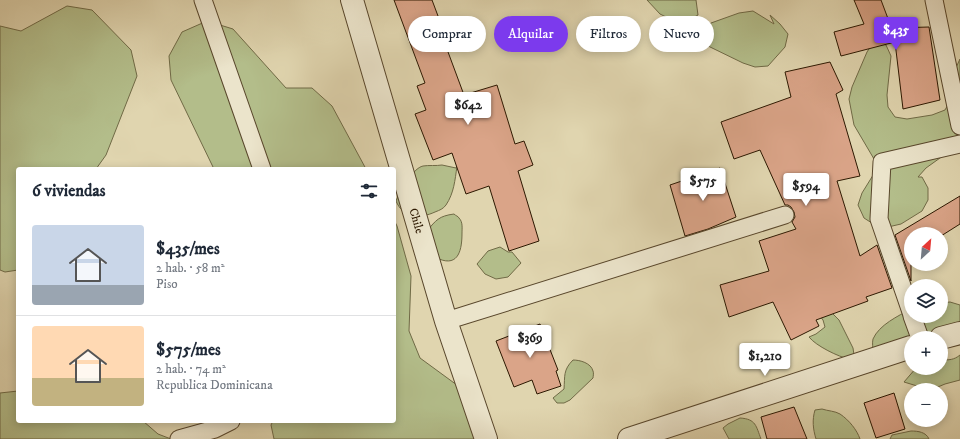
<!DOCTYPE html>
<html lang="es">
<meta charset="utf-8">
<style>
:root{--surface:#fff;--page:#f6f6f7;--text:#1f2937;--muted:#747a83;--line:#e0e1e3;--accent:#7c3aed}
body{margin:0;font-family:"IM FELL DW Pica",serif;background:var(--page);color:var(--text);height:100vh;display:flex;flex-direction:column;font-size:15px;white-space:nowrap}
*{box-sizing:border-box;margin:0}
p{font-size:13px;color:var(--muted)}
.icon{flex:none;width:22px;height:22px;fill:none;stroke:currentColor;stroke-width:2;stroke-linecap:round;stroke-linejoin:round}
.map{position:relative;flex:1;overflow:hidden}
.panel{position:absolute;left:16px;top:167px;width:380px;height:256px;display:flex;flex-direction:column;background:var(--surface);border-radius:4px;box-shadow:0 2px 10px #0003}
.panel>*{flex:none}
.banner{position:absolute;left:408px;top:16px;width:380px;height:36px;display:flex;gap:8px}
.needle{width:26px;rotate:26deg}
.tools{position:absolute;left:904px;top:227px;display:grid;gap:8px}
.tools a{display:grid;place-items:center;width:44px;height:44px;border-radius:50%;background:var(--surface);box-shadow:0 2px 10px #0003;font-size:20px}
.price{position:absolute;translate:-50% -34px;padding:0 9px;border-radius:4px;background:#fff;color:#222;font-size:13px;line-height:26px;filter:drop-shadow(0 1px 2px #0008)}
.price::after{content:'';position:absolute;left:50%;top:24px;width:12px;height:9px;margin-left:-6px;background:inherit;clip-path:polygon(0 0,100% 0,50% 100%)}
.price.active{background:var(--accent);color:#fff}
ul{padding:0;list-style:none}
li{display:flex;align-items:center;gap:12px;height:100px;padding:0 16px}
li+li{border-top:1px solid var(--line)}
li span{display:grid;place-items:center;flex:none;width:112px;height:80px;border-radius:4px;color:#555}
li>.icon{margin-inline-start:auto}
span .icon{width:48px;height:48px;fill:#fffc;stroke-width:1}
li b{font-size:17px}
h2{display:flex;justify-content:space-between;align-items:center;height:48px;padding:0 16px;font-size:17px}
.pill{padding:0 14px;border-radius:18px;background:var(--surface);box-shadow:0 2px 10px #0003;font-size:14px;line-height:36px}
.pill.active{background:var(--accent);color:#fff}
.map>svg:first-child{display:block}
.green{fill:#b3bd8a;stroke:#706a46}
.building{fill:#daa488;stroke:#2c1801}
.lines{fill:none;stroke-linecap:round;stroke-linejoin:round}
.service-casing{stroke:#59472c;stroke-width:19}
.minor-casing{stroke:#59472c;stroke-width:24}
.service{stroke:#ebe4cb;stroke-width:17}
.minor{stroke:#ebe4cb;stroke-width:22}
.labels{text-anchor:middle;stroke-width:3;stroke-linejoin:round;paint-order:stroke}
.street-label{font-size:12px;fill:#2c1801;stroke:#ebe4cb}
</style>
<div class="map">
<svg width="960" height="439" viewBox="0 0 960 439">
<rect width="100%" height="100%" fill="#e0d5af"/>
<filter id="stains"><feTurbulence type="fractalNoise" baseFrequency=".005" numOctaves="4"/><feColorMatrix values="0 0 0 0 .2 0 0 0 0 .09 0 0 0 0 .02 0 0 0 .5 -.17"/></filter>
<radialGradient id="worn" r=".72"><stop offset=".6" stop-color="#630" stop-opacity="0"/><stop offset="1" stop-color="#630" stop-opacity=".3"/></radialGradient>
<g class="green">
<path d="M 647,0 L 696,0 L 698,15 L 687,21 L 674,21 L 660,14 Z"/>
<path d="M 67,6 L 92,10 L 131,50 L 137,76 L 106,155 L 96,169 L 18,169 L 18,270 L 5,272 L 0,270 L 0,26 L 21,31 Z"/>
<path d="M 753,11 L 774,24 L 770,15 L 780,24 L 788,34 L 785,47 L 768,66 L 755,67 L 743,63 L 706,45 L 702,33 L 711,23 L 739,13 Z"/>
<path d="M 207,21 L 233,29 L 286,88 L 312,88 L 332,106 L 366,169 L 212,169 L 213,167 L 171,80 L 169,56 L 182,32 Z"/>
<path d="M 874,41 L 886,45 L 891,56 L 887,95 L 888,107 L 895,117 L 907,119 L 932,115 L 945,110 L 951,99 L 953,74 L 960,59 L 960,150 L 947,153 L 926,168 L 918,177 L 922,177 L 928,188 L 928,200 L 922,211 L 901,224 L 888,227 L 875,225 L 864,218 L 858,205 L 862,193 L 875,172 L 874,159 L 854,125 L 849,99 L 852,87 L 867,52 Z"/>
<path d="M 442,165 L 456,168 L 457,166 C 455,180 454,193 446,205 C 443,209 440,210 435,212 C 420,219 403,218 396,201 C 400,191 413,168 423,166 C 429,165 436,166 442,165 Z"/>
<path d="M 454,214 C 456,216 458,216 459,218 C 463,222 462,228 462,233 C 462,249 459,267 439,259 L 427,231 C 436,220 439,216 454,214 Z"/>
<path d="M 394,220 L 397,226 L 411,276 L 409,331 L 420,358 L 461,388 L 475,439 L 274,439 L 271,425 L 273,421 L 394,421 Z"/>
<path d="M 500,247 L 508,252 L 512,252 L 521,263 L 508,277 L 496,279 L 485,274 L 477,264 L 488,251 Z"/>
<path d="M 950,302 L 960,305 L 960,338 L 911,338 L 873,352 C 873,348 872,343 873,339 C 879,325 898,316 911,309 L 911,316 L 941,316 L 941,303 Z"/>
<path d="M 830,311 L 839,320 L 853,348 L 854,355 L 849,359 C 839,357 816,346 809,337 L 816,334 L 825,327 L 823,320 L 819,315 Z"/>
<path d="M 960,355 L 960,380 L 945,384 L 933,389 L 927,389 L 904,382 L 916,368 L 941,368 L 941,360 C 949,360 954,360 960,355 Z"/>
<path d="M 573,360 C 580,360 591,363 593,371 C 594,373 593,377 593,378 L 570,400 L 564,403 L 557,403 L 553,398 L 564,389 C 565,376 563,370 573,360 Z"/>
<path d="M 18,391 L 18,421 L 143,421 L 158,434 L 171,439 L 0,439 L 0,393 Z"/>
<path d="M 822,409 C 828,411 835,411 840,414 C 849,420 857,430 860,439 L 816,439 C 813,429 812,420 815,410 Z"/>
<path d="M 740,418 C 756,419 756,426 761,439 L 729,439 L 723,428 L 728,424 Z"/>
<path d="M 911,431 C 918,431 926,432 929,439 L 890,439 L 892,435 Z"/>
</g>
<g class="building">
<path d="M 394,0 L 432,0 L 441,24 L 438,25 L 464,95 L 497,85 L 515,144 L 524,141 L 533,165 L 518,171 L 539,241 L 509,251 L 489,186 L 466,194 L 452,153 L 433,160 L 415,114 L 426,110 L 417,86 L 425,83 Z"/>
<path d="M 854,0 L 881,0 L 893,32 L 893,28 L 929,27 L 940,100 L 903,109 L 895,42 L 841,56 L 834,32 L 864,24 Z"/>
<path d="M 830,62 L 843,90 L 836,94 L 860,176 L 837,181 L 860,256 L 877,245 L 892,288 L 866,297 L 868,301 L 816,320 L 819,326 L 791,340 L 773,302 L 729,317 L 720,285 L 769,271 L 759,241 L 796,229 L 792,222 L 795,217 L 794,212 L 791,207 L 788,205 L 785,205 L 760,150 L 734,159 L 721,122 L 791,97 L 785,72 Z"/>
<path d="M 720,168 L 736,217 L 708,229 L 685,236 L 670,185 Z"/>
<path d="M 960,196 L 960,224 L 941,236 L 941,234 L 911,234 L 911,281 L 895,235 Z"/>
<path d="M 540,324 L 558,370 L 556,371 L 561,386 L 537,394 L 532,380 L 514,387 L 496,341 Z"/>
<path d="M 894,393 L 905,429 L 876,438 L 864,403 Z"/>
<path d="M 794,407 L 807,439 L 767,439 L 761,417 Z"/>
</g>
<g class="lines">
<g class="service-casing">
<g id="service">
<path d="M 203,0 L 262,169"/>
<path d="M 934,0 L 960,126"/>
<path d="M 911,312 L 879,219 L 882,162 L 960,144"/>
<path d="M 912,316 L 920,338"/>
<path d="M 446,321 L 785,215"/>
<path d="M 179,439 L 215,429 L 231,421"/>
</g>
</g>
<g class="minor-casing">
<g id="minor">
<path id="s1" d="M 352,0 L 446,321 L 486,439"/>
<path d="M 941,338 L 960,333"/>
<path d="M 629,439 L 911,347"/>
</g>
</g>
<use href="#service" class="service"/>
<use href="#minor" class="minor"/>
</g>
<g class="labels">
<g class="street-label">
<text dy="4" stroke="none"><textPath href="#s1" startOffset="230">Chile</textPath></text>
</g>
</g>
<rect width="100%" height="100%" filter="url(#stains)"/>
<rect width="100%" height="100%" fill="url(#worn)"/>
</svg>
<div class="tools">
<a><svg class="needle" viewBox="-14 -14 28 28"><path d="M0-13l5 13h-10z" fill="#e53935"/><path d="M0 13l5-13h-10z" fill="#747a83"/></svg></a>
<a><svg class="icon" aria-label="layers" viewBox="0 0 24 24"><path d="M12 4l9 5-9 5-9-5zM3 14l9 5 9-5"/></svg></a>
<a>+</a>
<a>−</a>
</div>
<b class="price active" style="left:896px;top:51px">$435</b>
<b class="price" style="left:468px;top:126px">$642</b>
<b class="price" style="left:703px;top:202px">$575</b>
<b class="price" style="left:806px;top:207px">$594</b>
<b class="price" style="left:530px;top:359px">$369</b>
<b class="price" style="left:765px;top:377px">$1,210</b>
<div class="banner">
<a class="pill">Comprar</a>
<a class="pill active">Alquilar</a>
<a class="pill">Filtros</a>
<a class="pill">Nuevo</a>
</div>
<section class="panel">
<h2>6 viviendas<svg class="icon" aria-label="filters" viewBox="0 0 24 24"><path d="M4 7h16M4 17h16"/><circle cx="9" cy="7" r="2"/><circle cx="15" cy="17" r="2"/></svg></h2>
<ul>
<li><span style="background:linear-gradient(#c9d6e8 75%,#9aa5b1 0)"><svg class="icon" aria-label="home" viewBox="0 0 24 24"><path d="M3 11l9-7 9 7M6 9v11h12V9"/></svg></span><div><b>$435/mes</b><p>2 hab. · 58 m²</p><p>Piso</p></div></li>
<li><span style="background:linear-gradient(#ffd9b3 65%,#c2b280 0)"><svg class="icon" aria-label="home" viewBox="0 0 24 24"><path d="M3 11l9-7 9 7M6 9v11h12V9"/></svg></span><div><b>$575/mes</b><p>2 hab. · 74 m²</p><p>Republica Dominicana</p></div></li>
</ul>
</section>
</div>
